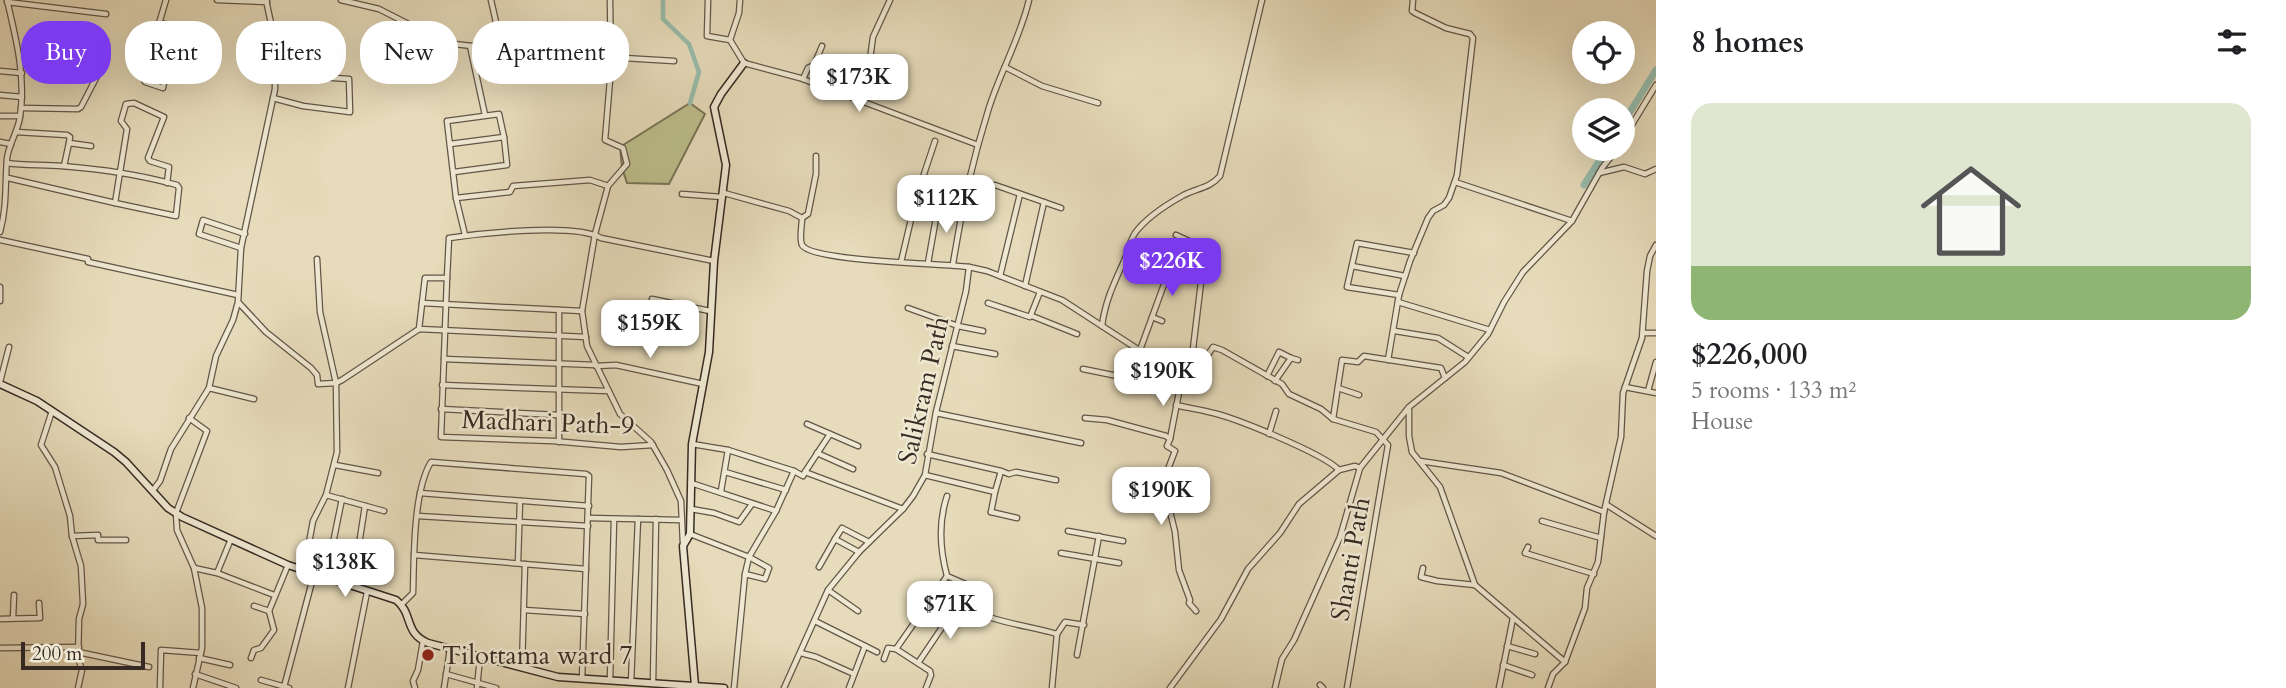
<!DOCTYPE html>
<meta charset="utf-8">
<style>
:root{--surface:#fff;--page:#f6f6f6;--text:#202124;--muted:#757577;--accent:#7c3aed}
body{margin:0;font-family:Cardo,serif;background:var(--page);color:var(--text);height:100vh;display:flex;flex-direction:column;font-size:26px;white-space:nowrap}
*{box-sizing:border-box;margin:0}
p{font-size:23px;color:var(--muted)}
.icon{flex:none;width:38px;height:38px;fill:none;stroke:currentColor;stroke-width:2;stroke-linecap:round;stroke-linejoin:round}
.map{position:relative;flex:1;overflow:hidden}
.drawer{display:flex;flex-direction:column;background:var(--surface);width:630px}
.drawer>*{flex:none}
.banner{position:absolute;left:21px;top:21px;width:665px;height:63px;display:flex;gap:14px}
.tools{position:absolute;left:1572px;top:21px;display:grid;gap:14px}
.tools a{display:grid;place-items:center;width:63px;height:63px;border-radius:50%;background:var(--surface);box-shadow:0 7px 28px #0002;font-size:35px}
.scale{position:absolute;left:21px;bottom:18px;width:124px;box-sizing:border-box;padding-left:7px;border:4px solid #362a22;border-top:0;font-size:19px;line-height:24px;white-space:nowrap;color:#362a22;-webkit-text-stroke:5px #efe8d2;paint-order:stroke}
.price{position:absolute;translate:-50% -60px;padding:0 16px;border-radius:14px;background:#fff;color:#222;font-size:23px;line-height:46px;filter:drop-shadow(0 2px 4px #0008)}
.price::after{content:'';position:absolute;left:50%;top:42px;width:21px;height:16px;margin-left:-10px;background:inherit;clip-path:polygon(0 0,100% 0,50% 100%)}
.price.active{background:var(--accent);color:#fff}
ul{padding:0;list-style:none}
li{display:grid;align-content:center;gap:14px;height:371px;padding:0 35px}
li span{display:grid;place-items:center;height:217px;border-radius:21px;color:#555}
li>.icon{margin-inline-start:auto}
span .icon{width:126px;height:126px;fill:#fffc;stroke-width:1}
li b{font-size:30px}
h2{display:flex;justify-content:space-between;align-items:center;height:84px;padding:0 35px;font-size:30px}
.chip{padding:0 24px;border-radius:28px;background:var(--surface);box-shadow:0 7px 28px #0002;font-size:24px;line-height:63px}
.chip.active{background:var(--accent);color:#fff}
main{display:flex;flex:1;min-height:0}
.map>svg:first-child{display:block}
.green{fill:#bcbe8b;stroke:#797456;stroke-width:2}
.water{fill:#97bcab;stroke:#708274;stroke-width:2}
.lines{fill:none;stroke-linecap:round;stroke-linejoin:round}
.canal{stroke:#97bcab;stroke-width:4.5}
.river{stroke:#97bcab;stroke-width:7}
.street-casing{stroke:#625648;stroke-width:7}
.secondary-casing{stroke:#362a22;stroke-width:9}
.street{stroke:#efe8d2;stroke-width:4.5}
.secondary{stroke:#efe8d2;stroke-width:6}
.poi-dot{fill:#8f2418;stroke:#efe8d2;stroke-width:2.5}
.labels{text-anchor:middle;stroke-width:5;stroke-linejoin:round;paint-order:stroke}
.street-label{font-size:26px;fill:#362a22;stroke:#efe8d2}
.poi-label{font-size:26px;fill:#362a22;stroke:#efe8d2;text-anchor:start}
</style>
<main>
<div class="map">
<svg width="1656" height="688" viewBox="0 0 1656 688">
<rect width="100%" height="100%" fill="#e6dbba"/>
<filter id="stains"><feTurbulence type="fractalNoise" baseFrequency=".00286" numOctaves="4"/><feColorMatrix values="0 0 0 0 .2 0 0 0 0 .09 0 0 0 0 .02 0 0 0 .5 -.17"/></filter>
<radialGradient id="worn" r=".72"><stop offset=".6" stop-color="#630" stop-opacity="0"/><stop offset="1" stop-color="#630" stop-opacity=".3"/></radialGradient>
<path class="green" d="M 690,103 L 705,114 L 669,184 L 627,183 L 622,168 L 620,147 Z"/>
<path class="water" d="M 661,304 L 679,308 L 675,323 L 659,320 Z"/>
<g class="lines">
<path class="canal" d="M 663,0 L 663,19 L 689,44 L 699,72 L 690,103"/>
<g class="river">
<path d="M 1622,125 L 1656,70"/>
<path d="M 1584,185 L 1607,149"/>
</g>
<g class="street-casing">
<g id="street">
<path d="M 217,0 L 267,2"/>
<path d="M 341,0 L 379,9 L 446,43 L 523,52 L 674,61"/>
<path d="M 491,0 L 502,49"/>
<path d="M 610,0 L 611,68 L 605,140 L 623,148 L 627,164 L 608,186 L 595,234 L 582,311 L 587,346 L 620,414 L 651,442 L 667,470 L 681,501 L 683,544"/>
<path d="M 708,0 L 707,36 L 730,40"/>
<path d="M 740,0 L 739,13 L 730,40 L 744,63 L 800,78 L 978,145"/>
<path d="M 7,2 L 106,14"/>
<path d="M 160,23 L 174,26 L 163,88 L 145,82 L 143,77 L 166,0"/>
<path d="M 470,46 L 485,115"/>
<path d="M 818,56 L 846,66"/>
<path d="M 1005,67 L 1042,86 L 1098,103"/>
<path d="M 0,71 L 22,73"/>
<path d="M 803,79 L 808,68 L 814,65 L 822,46"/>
<path d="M 0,95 L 22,97"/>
<path d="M 273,98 L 303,106 L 350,112 L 349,79 L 276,74"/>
<path d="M 859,101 L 867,81 L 873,37 L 890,0"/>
<path d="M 21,108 L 78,109 L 81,107 L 106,59"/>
<path d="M 0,116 L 20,116"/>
<path d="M 16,132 L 67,135 L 70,137 L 69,143"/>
<path d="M 1622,141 L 1656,85"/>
<path d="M 0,142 L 11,144"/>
<path d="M 450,144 L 504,137"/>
<path d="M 7,163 C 25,166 44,164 62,166 C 100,169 141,175 177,185 L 179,188 L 176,216 L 115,203 L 127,129 L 121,121 L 126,104 L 134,103 L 164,117 L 148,158 L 150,161 L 169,167 L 167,183"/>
<path d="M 64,166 L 69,143 L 91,146"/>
<path d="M 454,172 L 507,165 L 504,137 L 499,114 L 447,121 L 456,198 L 465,235"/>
<path d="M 1599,173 L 1624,167 L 1645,174 L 1656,169"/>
<path d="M 8,178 L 115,203"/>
<path d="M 1455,182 L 1572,221"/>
<path d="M 995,185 L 1061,208"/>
<path d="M 724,193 L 789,211 L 802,218 C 802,226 799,238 802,245 C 812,262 943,263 969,267 L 987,271 L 1062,300 L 1139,350 L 1181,382"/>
<path d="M 682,194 L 722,197"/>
<path d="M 456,198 L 510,192 L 513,186 L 590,180 L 608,186"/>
<path d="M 802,218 L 808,214 L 816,174 L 816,156"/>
<path d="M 0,232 C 7,207 5,183 7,158 C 9,144 18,131 20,117 C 26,76 16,39 7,0"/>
<path d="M 1176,235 L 1189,241"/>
<path d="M 0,240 L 88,259 L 88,262 L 238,295"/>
<path d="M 241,248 L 199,234 L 203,220 L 245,234"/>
<path d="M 1172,261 L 1198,270 L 1202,274 L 1192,357 L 1181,382 L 1170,439 L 1167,446 L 1175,451 L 1163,482 L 1175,532 L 1179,570 L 1190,600 L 1189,603 L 1196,611"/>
<path d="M 901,262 L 916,198 L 935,141"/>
<path d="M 928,263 L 939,201"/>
<path d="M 953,264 C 961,212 972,162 988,111 C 999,74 1020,39 1029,0"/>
<path d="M 1352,266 L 1405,276"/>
<path d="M 1000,276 L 1020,194"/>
<path d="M 447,278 L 441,437 L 553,441 L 621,447 L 653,445"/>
<path d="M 1025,286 L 1044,202"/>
<path d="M 0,287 L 0,301"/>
<path d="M 1399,295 L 1347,287 L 1357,243 L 1414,253"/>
<path d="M 652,299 L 710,311"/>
<path d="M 1398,302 L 1490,330"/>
<path d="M 239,303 L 266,332 L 311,368 L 317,375 L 318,384 L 336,383 L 342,380 L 419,329 L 586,337"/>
<path d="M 422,303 L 582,311"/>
<path d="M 988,303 L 1030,317 L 1040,292"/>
<path d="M 908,308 L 958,326 L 983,331"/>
<path d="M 559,310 L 559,442"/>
<path d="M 1032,316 L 1077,334"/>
<path d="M 1152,317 L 1162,321"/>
<path d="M 1102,326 C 1105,301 1115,281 1125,259 C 1128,250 1130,241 1135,233 C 1146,218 1166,205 1182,196 C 1196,188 1209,189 1220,176 L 1262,0"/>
<path d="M 419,329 L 425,278 L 447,278 L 449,238 C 481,233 575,223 601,238 L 714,261"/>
<path d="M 1395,331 L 1438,338 L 1468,357"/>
<path d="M 1643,333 L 1656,333"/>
<path d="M 952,346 L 995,354"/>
<path d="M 1140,350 L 1181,238"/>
<path d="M 1192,357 L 1195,360 L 1206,358 L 1213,347 L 1222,350 L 1282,384 L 1289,394 L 1321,409 L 1333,419 L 1376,432 L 1388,445 L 1347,688"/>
<path d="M 1291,358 L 1298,360"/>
<path d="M 444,359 L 595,365"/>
<path d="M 1388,360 L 1399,295 L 1410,261 L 1428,218 L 1433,211 L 1444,205 L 1449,198 L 1457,175 L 1473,38 L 1470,34 L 1446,28 L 1415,13 L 1412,11 L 1413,0"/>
<path d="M 596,366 L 616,365 L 703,384"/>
<path d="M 1083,369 L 1142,381 L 1150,360"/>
<path d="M 1267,376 L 1279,352 L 1291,358 L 1275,381"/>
<path d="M 0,382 L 9,347"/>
<path d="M 442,385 L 608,391"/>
<path d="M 1625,387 L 1656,393"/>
<path d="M 209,388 L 254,399"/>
<path d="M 1338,388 L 1359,395"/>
<path d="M 1648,391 L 1656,362"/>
<path d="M 1176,405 C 1187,408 1198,409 1209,412 C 1234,417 1324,454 1339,470"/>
<path d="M 1409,408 L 1409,436 L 1412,452 L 1440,487 L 1475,585 L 1565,662"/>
<path d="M 441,409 L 558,415"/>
<path d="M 52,411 L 41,445 L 55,467 L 70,516 L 72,536 L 81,566 L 83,604 L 79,619 L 78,658 L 82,670 L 78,688"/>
<path d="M 936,413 L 1081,443"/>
<path d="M 189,418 L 207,431 L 176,513 L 177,530 L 194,568 L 202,608 L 202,648 L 193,688"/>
<path d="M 1085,418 L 1107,420 L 1166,436 L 1170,439"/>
<path d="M 1333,419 L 1342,360 L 1358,362 L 1364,356 L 1441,368 L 1445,378"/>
<path d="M 807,424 L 858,446"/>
<path d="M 1269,434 L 1276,411"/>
<path d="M 817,453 L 853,469"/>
<path d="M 1420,461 L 1501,473 L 1604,512"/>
<path d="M 335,465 L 378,473"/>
<path d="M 794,471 L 803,476 L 805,472 L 903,509"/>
<path d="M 1001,471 L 1009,474 L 1016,472 L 1056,480"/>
<path d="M 725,472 L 786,490"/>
<path d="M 805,472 L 830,434"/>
<path d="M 925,475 L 995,492 L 1001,471 L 927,454"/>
<path d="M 691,483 L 776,511 L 794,471 L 728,450 L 692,444"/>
<path d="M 153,490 L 160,481 L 171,449 L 209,388 L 216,356 L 233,320 L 238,302 L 241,248 L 275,89 L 275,42 L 266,0"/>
<path d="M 721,491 L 728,450"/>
<path d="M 420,493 L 589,506"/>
<path d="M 326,495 L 384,511"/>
<path d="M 1607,505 L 1656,536"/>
<path d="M 691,509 L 714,513 L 739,522 L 752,504"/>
<path d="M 991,512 L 1017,518"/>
<path d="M 991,512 L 995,492"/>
<path d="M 418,516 L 588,526"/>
<path d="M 589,518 L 681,520"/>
<path d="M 1542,521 L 1601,538"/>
<path d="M 1068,531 L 1123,541"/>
<path d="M 690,534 L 749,557 L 769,568 L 765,579 L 745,574"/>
<path d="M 72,536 L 98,535 L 98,540 L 126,540"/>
<path d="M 360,538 L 365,506"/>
<path d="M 1528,547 L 1525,553 L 1594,574"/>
<path d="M 859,552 L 835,539 L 842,528 L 869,542"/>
<path d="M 1061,553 L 1119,563"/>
<path d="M 332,555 L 384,569"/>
<path d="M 414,555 L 586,569"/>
<path d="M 518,562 L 520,501"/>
<path d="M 819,567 L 835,539"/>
<path d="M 194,568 L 217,573 L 231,539"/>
<path d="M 1423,568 L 1421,577 L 1437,581 L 1475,585"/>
<path d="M 304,570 L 313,521 L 326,495 L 337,452 L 336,383 L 320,312 L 317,259"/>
<path d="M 217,573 L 274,595"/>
<path d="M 326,577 L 342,499"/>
<path d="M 828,590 L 858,611"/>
<path d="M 961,603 C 986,622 1027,625 1057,634 L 1065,622 L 1084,625"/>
<path d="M 402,604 L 413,593 C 414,559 413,491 431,462 L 586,474 L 589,476 L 582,679"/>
<path d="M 254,606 L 269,611"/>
<path d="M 524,610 L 585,614"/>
<path d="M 13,618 L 14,595"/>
<path d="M 0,619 L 40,618 L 39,603"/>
<path d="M 815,621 L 877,652"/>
<path d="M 1507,646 L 1535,654"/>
<path d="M 0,648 L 79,647"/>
<path d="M 896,649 L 930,671 L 931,675 L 926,688"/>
<path d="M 78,652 L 149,667"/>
<path d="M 801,653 L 816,657 L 854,674"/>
<path d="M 1077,655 L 1099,536"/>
<path d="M 199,658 L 230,665"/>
<path d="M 251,658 L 254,650 L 261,648 L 274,630 L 269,611 L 288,565"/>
<path d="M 884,659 L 888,648 L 896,649 L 947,576"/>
<path d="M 918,663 L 970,586 L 947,576 C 940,550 938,523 947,496"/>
<path d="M 1503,665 L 1532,675"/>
<path d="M 522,668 L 525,564"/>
<path d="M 195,674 L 236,688"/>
<path d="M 446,674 L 496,688"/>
<path d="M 261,680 L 289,688"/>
<path d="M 610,680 L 614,519"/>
<path d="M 631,682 L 638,519"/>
<path d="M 653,682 L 656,519"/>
<path d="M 1320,685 L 1323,688"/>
<path d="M 284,687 L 314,574"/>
<path d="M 160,688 L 161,650 L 201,653"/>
<path d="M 348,688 L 367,592"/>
<path d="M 415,688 L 413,681 L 418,670 L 423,641"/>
<path d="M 444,688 L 450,649"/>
<path d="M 477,688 L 480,657"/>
<path d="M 734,688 L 745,574 L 749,557 L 776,511"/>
<path d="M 784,688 L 828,590 L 859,552 L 903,509 L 913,496 L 925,475 L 936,412 L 966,291 L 969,267"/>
<path d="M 849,688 L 865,646"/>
<path d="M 1052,688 L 1057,634"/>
<path d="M 1170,688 L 1221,619 L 1248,569 L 1280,533 L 1299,504 L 1339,470 L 1355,466 L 1360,468"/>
<path d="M 1275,688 L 1282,659 L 1294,640 L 1340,537 L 1360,468 L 1409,407 L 1465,362 L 1488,334 L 1504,302 L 1523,272 L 1572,221 L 1602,168 L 1617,149"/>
<path d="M 1499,688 L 1513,618"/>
<path d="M 1548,688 L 1553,674 L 1565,662 L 1585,608 L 1587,588 L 1598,562 L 1604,512 L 1621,437 L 1623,393 L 1642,338 L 1647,271 L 1650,256 L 1656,245"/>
</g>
</g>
<g class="secondary-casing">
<g id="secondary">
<path d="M 0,384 L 37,401 L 114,452 L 126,462 L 168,508 L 182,517 L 288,565 L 396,600 C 414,614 403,632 428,643 L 558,677 L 724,688"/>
<path d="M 695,686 L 683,546 L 690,534 L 692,444 L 709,352 L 714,261 L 726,165 L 714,107 L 721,94 L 744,63"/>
</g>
</g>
<use href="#street" class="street"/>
<use href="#secondary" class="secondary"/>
</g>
<circle class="poi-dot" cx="428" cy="655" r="7"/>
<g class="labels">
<g class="street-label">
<text transform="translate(923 390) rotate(-77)" y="9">Salikram Path</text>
<text transform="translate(548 422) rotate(2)" y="9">Madhari Path-9</text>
<text transform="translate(1350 559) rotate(-80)" y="9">Shanti Path</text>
</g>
<g class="poi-label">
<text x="442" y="664">Tilottama ward 7</text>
</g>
</g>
<rect width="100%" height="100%" filter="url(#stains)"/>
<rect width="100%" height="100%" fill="url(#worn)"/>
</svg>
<div class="tools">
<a><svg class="icon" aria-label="locate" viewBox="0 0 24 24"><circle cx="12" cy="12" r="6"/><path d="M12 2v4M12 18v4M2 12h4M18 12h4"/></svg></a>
<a><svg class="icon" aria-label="layers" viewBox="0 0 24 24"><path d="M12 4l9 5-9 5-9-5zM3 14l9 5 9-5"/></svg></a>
</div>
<div class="scale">200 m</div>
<b class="price" style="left:859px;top:114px">$173K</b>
<b class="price" style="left:946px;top:235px">$112K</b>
<b class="price active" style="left:1172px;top:298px">$226K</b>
<b class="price" style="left:650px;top:360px">$159K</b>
<b class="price" style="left:1163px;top:408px">$190K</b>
<b class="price" style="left:1161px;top:527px">$190K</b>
<b class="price" style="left:345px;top:599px">$138K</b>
<b class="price" style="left:950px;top:641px">$71K</b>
<div class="banner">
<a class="chip active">Buy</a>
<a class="chip">Rent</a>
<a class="chip">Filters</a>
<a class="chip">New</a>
<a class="chip">Apartment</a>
</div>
</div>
<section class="drawer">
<h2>8 homes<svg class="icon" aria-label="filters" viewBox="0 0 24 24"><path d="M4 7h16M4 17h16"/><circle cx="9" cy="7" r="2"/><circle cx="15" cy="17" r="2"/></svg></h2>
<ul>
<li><span style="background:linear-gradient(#dfe7d0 75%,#8fb573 0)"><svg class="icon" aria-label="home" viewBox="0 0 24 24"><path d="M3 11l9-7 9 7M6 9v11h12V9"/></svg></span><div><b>$226,000</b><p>5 rooms · 133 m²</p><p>House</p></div></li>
</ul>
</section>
</main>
